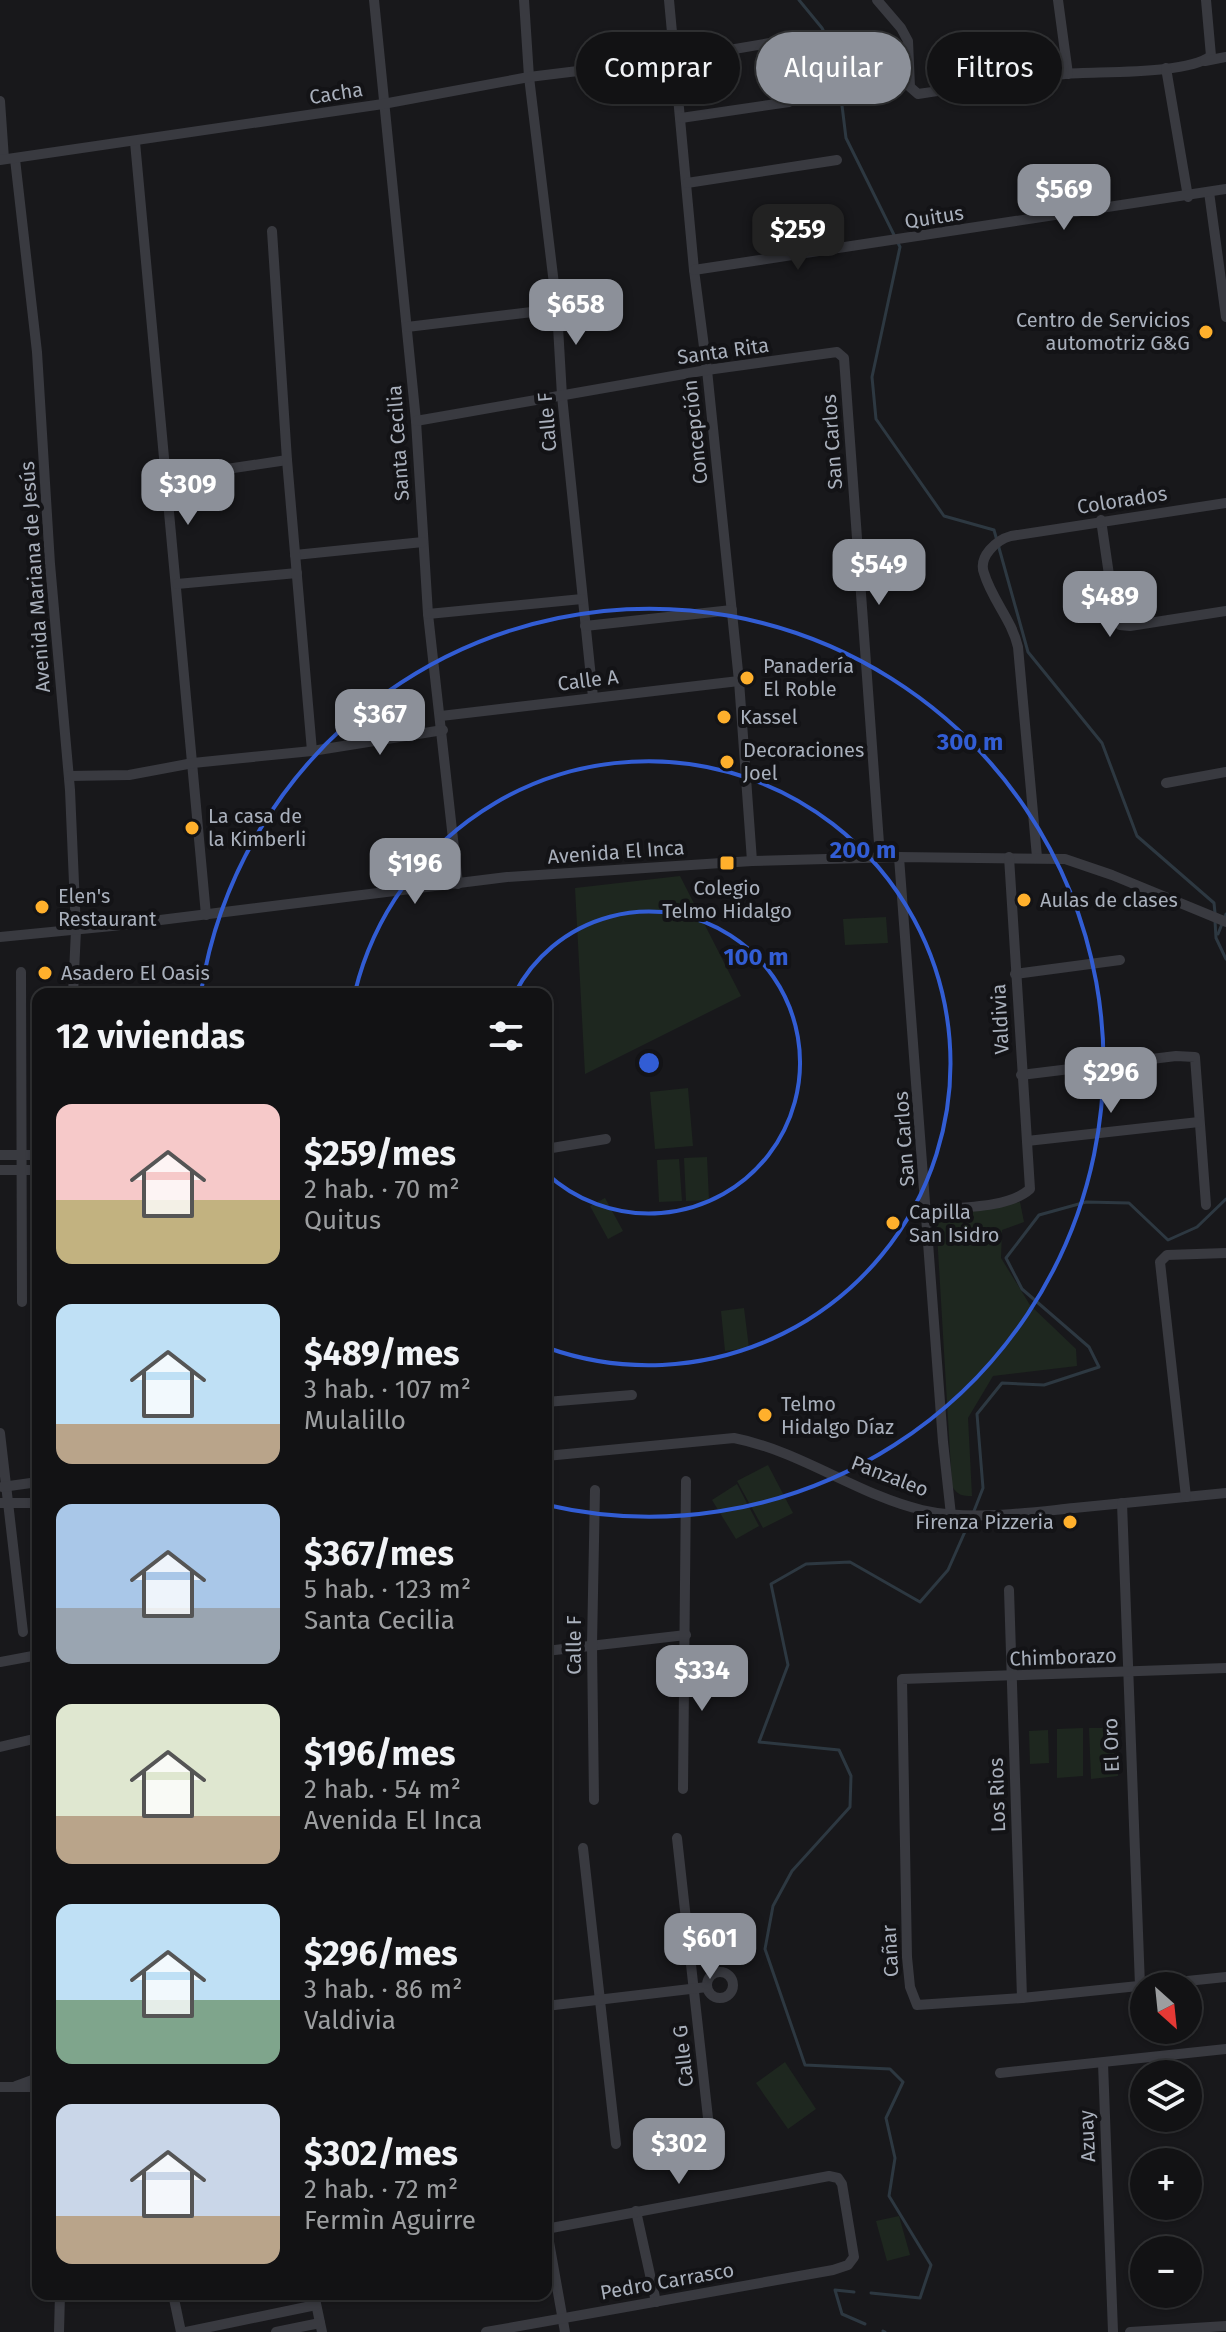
<!DOCTYPE html>
<html lang="es">
<meta charset="utf-8">
<style>
:root{--surface:#121214;--page:#1f2022;--text:#f1f3f6;--muted:#9c9ea0;--line:#313234;--accent:#8c9099}
body{margin:0;font-family:"Fira Sans",sans-serif;background:var(--page);color:var(--text);height:100vh;display:flex;flex-direction:column;font-size:30px;white-space:nowrap}
*{box-sizing:border-box;margin:0}
p{font-size:26px;color:var(--muted)}
.icon{flex:none;width:44px;height:44px;fill:none;stroke:currentColor;stroke-width:2;stroke-linecap:round;stroke-linejoin:round}
.map{position:relative;flex:1;overflow:hidden}
.side{position:absolute;left:32px;top:988px;width:520px;height:1312px;display:flex;flex-direction:column;background:var(--surface);border-radius:16px;box-shadow:0 2px 6px #0004,0 0 0 2px var(--line)}
.side>*{flex:none}
.guide{position:absolute;left:576px;top:32px;width:530px;height:72px;display:flex;gap:16px}
.needle{width:52px;rotate:153deg}
.tools{position:absolute;left:1130px;top:1972px;display:grid;gap:16px}
.tools a{display:grid;place-items:center;width:72px;height:72px;border-radius:50%;background:var(--surface);box-shadow:0 2px 6px #0004,0 0 0 2px var(--line);font-size:40px}
.price{position:absolute;translate:-50% -68px;padding:0 18px;border-radius:16px;background:var(--accent);color:#fff;font-size:26px;line-height:52px;filter:drop-shadow(0 2px 4px #0008)}
.price::after{content:'';position:absolute;left:50%;top:48px;width:24px;height:18px;margin-left:-12px;background:inherit;clip-path:polygon(0 0,100% 0,50% 100%)}
.price.selected{background:#222;color:#fff}
ul{padding:0;list-style:none}
li{display:flex;align-items:center;gap:24px;height:200px;padding:0 24px}
li span{display:grid;place-items:center;flex:none;width:224px;height:160px;border-radius:16px;color:#555}
li>.icon{margin-inline-start:auto}
span .icon{width:96px;height:96px;fill:#fffc;stroke-width:1}
li b{font-size:34px}
h2{display:flex;justify-content:space-between;align-items:center;height:96px;padding:0 24px;font-size:34px}
.pill{padding:0 28px;border-radius:36px;background:var(--surface);box-shadow:0 2px 6px #0004,0 0 0 2px var(--line);font-size:28px;line-height:72px}
.pill.selected{background:var(--accent);color:#fff}
.map>svg:first-child{display:block}
.green{fill:#1e271f}
.lines{fill:none;stroke-linecap:round;stroke-linejoin:round}
.stream{stroke:#2d3841;stroke-width:3}
.minor{stroke:#393a40;stroke-width:10}
.ring{fill:none;stroke:#325dd4;stroke-width:4}
.poi-dot{fill:#ffb02c;stroke:#131316;stroke-width:3}
.labels{text-anchor:middle;stroke-width:8;stroke-linejoin:round;paint-order:stroke}
.street-label{font-size:20px;fill:#a9b0bc;stroke:#131316}
.poi-label{font-size:20px;fill:#a9b0bc;stroke:#131316;text-anchor:start}
.centre{fill:#325dd4;stroke:#131316;stroke-width:4}
.ring-label{font-size:24px;text-anchor:middle;font-weight:bold;fill:#325dd4;stroke:#131316;stroke-width:8;stroke-linejoin:round;paint-order:stroke}
</style>
<div class="map">
<svg width="1226" height="2332" viewBox="0 0 1226 2332">
<rect width="100%" height="100%" fill="#18181b"/>
<g class="green">
<path d="M 680,876 L 741,996 L 585,1074 L 575,888 Z"/>
<path d="M 886,917 L 888,943 L 845,945 L 843,919 Z"/>
<path d="M 688,1088 L 693,1146 L 655,1149 L 650,1092 Z"/>
<path d="M 707,1157 L 709,1200 L 686,1201 L 684,1158 Z"/>
<path d="M 679,1159 L 682,1201 L 659,1202 L 657,1160 Z"/>
<path d="M 605,1198 L 623,1231 L 608,1239 L 590,1206 Z"/>
<path d="M 1020,1202 L 1024,1222 L 1002,1230 L 1001,1258 L 1030,1305 L 1076,1349 L 1077,1366 L 993,1376 L 968,1418 L 972,1496 C 962,1496 957,1495 952,1486 L 936,1217 Z"/>
<path d="M 744,1308 L 749,1348 L 725,1351 L 721,1311 Z"/>
<path d="M 768,1465 L 793,1513 L 763,1528 L 737,1481 Z"/>
<path d="M 737,1484 L 759,1526 L 736,1539 L 712,1500 Z"/>
<path d="M 1083,1728 L 1083,1776 L 1057,1778 L 1057,1729 Z"/>
<path d="M 1089,1728 L 1116,1728 L 1118,1776 L 1091,1779 Z"/>
<path d="M 1048,1730 L 1049,1763 L 1030,1764 L 1029,1731 Z"/>
<path d="M 785,2062 L 816,2109 L 788,2129 L 756,2083 Z"/>
<path d="M 899,2216 L 910,2255 L 887,2261 L 876,2221 Z"/>
</g>
<g class="lines">
<g class="stream">
<path d="M 799,0 L 822,28 L 836,57 L 846,138 L 900,247 L 872,377 L 876,419 L 944,516 L 994,530 L 1028,652 L 1102,743 L 1137,836 L 1214,903 L 1215,913"/>
<path d="M 1215,921 L 1216,938 L 1226,959"/>
<path d="M 1218,934 L 1226,914"/>
<path d="M 974,1511 L 983,1488 L 977,1414 L 1002,1383 L 1044,1385 L 1099,1367 L 1089,1347 L 1022,1289 L 1006,1258 L 1039,1215 L 1086,1202 L 1129,1203 L 1168,1240 L 1197,1227 L 1226,1199"/>
<path d="M 854,2292 L 835,2290 L 842,2314 L 865,2324"/>
<path d="M 871,2293 L 920,2298 L 931,2265 L 889,2196 L 895,2158 L 886,2118 L 903,2082 L 890,2069 L 805,2065 L 765,1949 L 773,1906 L 792,1871 L 850,1807 L 851,1776 L 839,1750 L 759,1742 L 788,1665 L 771,1584 L 806,1564 L 850,1562 L 920,1602 L 948,1570 L 971,1518"/>
<path d="M 883,2331 L 885,2332"/>
</g>
<g class="minor">
<path d="M 374,0 L 416,421 L 428,614 L 458,884"/>
<path d="M 524,0 L 529,77 L 557,309 L 562,396 L 593,697"/>
<path d="M 669,0 L 694,270 L 707,370 L 739,681 L 752,861"/>
<path d="M 877,0 L 901,28 L 908,41 L 910,87 L 918,94 C 967,87 1016,80 1065,74 C 1099,71 1186,75 1211,56 L 1206,0"/>
<path d="M 1058,0 L 1068,74"/>
<path d="M 1205,61 L 1226,57"/>
<path d="M 1166,68 L 1188,197"/>
<path d="M 0,101 L 4,159"/>
<path d="M 681,118 L 789,102"/>
<path d="M 135,142 L 206,915"/>
<path d="M 15,159 L 37,352 L 50,564 L 70,790 L 76,930 L 73,994"/>
<path d="M 0,160 L 383,104 L 529,77 L 676,59 L 793,39"/>
<path d="M 687,183 L 837,160"/>
<path d="M 1209,192 L 1226,317"/>
<path d="M 694,270 L 1226,189"/>
<path d="M 407,327 L 557,309"/>
<path d="M 416,421 L 707,370 L 837,352 L 844,358 L 880,857"/>
<path d="M 167,478 L 287,460"/>
<path d="M 1101,520 L 1115,616 L 1120,625 L 1130,626 L 1226,611"/>
<path d="M 295,555 L 423,542"/>
<path d="M 177,584 L 297,573"/>
<path d="M 428,614 L 582,599"/>
<path d="M 585,626 L 732,610"/>
<path d="M 441,716 L 739,681"/>
<path d="M 312,751 L 443,730"/>
<path d="M 69,776 L 129,775 L 193,763 L 312,751 L 287,460 L 272,231"/>
<path d="M 1166,783 L 1226,772"/>
<path d="M 899,857 L 943,1442 L 951,1515"/>
<path d="M 1037,857 L 1018,647 C 1012,620 992,600 984,573 C 978,557 996,540 1011,536 L 1226,503"/>
<path d="M 0,937 L 112,926 L 507,877 L 752,861 L 899,857 L 1065,859 L 1112,875 L 1226,922"/>
<path d="M 21,972 L 22,1302"/>
<path d="M 1015,974 L 1120,960"/>
<path d="M 1021,1075 L 1176,1056 L 1195,1057 L 1206,1205"/>
<path d="M 1027,1141 L 1199,1122"/>
<path d="M 546,1149 L 606,1139"/>
<path d="M 0,1155 L 38,1155"/>
<path d="M 0,1170 L 38,1170"/>
<path d="M 927,1210 C 956,1207 1008,1209 1030,1189 L 1009,857"/>
<path d="M 546,1402 L 632,1395"/>
<path d="M 0,1433 L 23,1632"/>
<path d="M 546,1456 L 734,1438 C 801,1451 858,1495 922,1510 C 971,1521 1025,1513 1074,1508 C 1125,1503 1175,1498 1226,1493"/>
<path d="M 2,1487 L 38,1482"/>
<path d="M 1186,1497 L 1160,1262 L 1167,1255 L 1226,1253"/>
<path d="M 0,1503 L 38,1503"/>
<path d="M 1122,1503 L 1140,1986"/>
<path d="M 1009,1590 L 1022,1998"/>
<path d="M 546,1651 L 686,1635"/>
<path d="M 0,1662 L 38,1655"/>
<path d="M 1226,1668 L 902,1679 L 907,1957 L 910,1987 L 917,2005 L 1022,1998 L 1226,1977"/>
<path d="M 0,1747 L 38,1738"/>
<path d="M 683,1789 L 686,1481"/>
<path d="M 594,1800 L 592,1645 L 595,1490"/>
<path d="M 677,1838 L 709,2127"/>
<path d="M 583,1848 L 616,2144"/>
<circle cx="720" cy="1985" r="13"/>
<path d="M 546,2006 L 707,1987"/>
<path d="M 1103,2063 L 1113,2332"/>
<path d="M 1000,2073 L 1226,2049"/>
<path d="M 16,2086 L 38,2078"/>
<path d="M 0,2087 L 38,2087"/>
<path d="M 636,2211 L 656,2302"/>
<path d="M 546,2225 L 565,2332"/>
<path d="M 173,2294 L 181,2332"/>
<path d="M 314,2294 L 322,2332"/>
<path d="M 59,2332 L 60,2294"/>
<path d="M 186,2332 L 316,2305"/>
<path d="M 276,2332 L 320,2323"/>
<path d="M 486,2332 L 833,2270 L 848,2265 L 854,2257 L 842,2184 L 838,2178 L 829,2176 L 546,2229"/>
<path d="M 1130,2332 L 1226,2326"/>
</g>
</g>
<g class="ring">
<path d="M515 993A151 151 0 1 1 546 1173"/>
<path d="M355 992A302 302 0 1 1 548 1348"/>
<path d="M201 992A454 454 0 1 1 547 1505"/>
</g>
<g class="poi-dot">
<circle cx="1206" cy="332" r="8"/>
<circle cx="747" cy="678" r="8"/>
<circle cx="724" cy="717" r="8"/>
<circle cx="727" cy="762" r="8"/>
<circle cx="192" cy="828" r="8"/>
<rect x="719" y="855" width="16" height="16" rx="4"/>
<circle cx="1024" cy="900" r="8"/>
<circle cx="42" cy="907" r="8"/>
<circle cx="45" cy="973" r="8"/>
<circle cx="893" cy="1223" r="8"/>
<circle cx="765" cy="1415" r="8"/>
<circle cx="1070" cy="1522" r="8"/>
</g>
<g class="labels">
<g class="street-label">
<text transform="translate(336 93) rotate(-9)" y="7">Cacha</text>
<text transform="translate(934 217) rotate(-9)" y="7">Quitus</text>
<text transform="translate(723 351) rotate(-8)" y="7">Santa Rita</text>
<text transform="translate(547 422) rotate(-95)" y="7">Calle F</text>
<text transform="translate(695 432) rotate(-96)" y="7">Concepción</text>
<text transform="translate(832 442) rotate(-94)" y="7">San Carlos</text>
<text transform="translate(398 443) rotate(-94)" y="7">Santa Cecilia</text>
<text transform="translate(1122 500) rotate(-9)" y="7">Colorados</text>
<text transform="translate(35 577) rotate(-94)" y="7">Avenida Mariana de Jesús</text>
<text transform="translate(588 680) rotate(-7)" y="7">Calle A</text>
<text transform="translate(616 852) rotate(-4)" y="7">Avenida El Inca</text>
<text transform="translate(1000 1019) rotate(-93)" y="7">Valdivia</text>
<text transform="translate(904 1139) rotate(-94)" y="7">San Carlos</text>
<text transform="translate(890 1476) rotate(21)" y="7">Panzaleo</text>
<text transform="translate(574 1645) rotate(-90)" y="7">Calle F</text>
<text transform="translate(1063 1657) rotate(-2)" y="7">Chimborazo</text>
<text transform="translate(1111 1745) rotate(-92)" y="7">El Oro</text>
<text transform="translate(997 1795) rotate(-92)" y="7">Los Rios</text>
<text transform="translate(890 1951) rotate(-93)" y="7">Cañar</text>
<text transform="translate(683 2056) rotate(-96)" y="7">Calle G</text>
<text transform="translate(1087 2136) rotate(-93)" y="7">Azuay</text>
<text transform="translate(667 2281) rotate(-10)" y="7">Pedro Carrasco</text>
</g>
<g class="poi-label">
<text x="1190" y="327" text-anchor="end">Centro de Servicios<tspan x="1190" dy="23">automotriz G&amp;G</tspan></text>
<text x="763" y="673">Panadería<tspan x="763" dy="23">El Roble</tspan></text>
<text x="740" y="724">Kassel</text>
<text x="743" y="757">Decoraciones<tspan x="743" dy="23">Joel</tspan></text>
<text x="208" y="823">La casa de<tspan x="208" dy="23">la Kimberli</tspan></text>
<text x="727" y="895" text-anchor="middle">Colegio<tspan x="727" dy="23">Telmo Hidalgo</tspan></text>
<text x="58" y="903">Elen's<tspan x="58" dy="23">Restaurant</tspan></text>
<text x="1040" y="907">Aulas de clases</text>
<text x="61" y="980">Asadero El Oasis</text>
<text x="909" y="1219">Capilla<tspan x="909" dy="23">San Isidro</tspan></text>
<text x="781" y="1411">Telmo<tspan x="781" dy="23">Hidalgo Díaz</tspan></text>
<text x="1054" y="1529" text-anchor="end">Firenza Pizzeria</text>
</g>
</g>
<circle cx="649" cy="1063" r="12" class="centre"/>
<g class="ring-label">
<text x="970" y="750">300 m</text>
<text x="863" y="858">200 m</text>
<text x="756" y="965">100 m</text>
</g>
</svg>
<div class="tools">
<a><svg class="needle" viewBox="-14 -14 28 28"><path d="M0-13l5 13h-10z" fill="#e53935"/><path d="M0 13l5-13h-10z" fill="#9c9ea0"/></svg></a>
<a><svg class="icon" aria-label="layers" viewBox="0 0 24 24"><path d="M12 4l9 5-9 5-9-5zM3 14l9 5 9-5"/></svg></a>
<a>+</a>
<a>−</a>
</div>
<b class="price" style="left:1064px;top:232px">$569</b>
<b class="price selected" style="left:798px;top:272px">$259</b>
<b class="price" style="left:576px;top:347px">$658</b>
<b class="price" style="left:188px;top:527px">$309</b>
<b class="price" style="left:879px;top:607px">$549</b>
<b class="price" style="left:1110px;top:639px">$489</b>
<b class="price" style="left:380px;top:757px">$367</b>
<b class="price" style="left:415px;top:906px">$196</b>
<b class="price" style="left:1111px;top:1115px">$296</b>
<b class="price" style="left:702px;top:1713px">$334</b>
<b class="price" style="left:710px;top:1981px">$601</b>
<b class="price" style="left:679px;top:2186px">$302</b>
<div class="guide">
<a class="pill">Comprar</a>
<a class="pill selected">Alquilar</a>
<a class="pill">Filtros</a>
</div>
<section class="side">
<h2>12 viviendas<svg class="icon" aria-label="filters" viewBox="0 0 24 24"><path d="M4 7h16M4 17h16"/><circle cx="9" cy="7" r="2"/><circle cx="15" cy="17" r="2"/></svg></h2>
<ul>
<li><span style="background:linear-gradient(#f6c9c9 60%,#c2b280 0)"><svg class="icon" aria-label="home" viewBox="0 0 24 24"><path d="M3 11l9-7 9 7M6 9v11h12V9"/></svg></span><div><b>$259/mes</b><p>2 hab. · 70 m²</p><p>Quitus</p></div></li>
<li><span style="background:linear-gradient(#bfe0f5 75%,#b9a48a 0)"><svg class="icon" aria-label="home" viewBox="0 0 24 24"><path d="M3 11l9-7 9 7M6 9v11h12V9"/></svg></span><div><b>$489/mes</b><p>3 hab. · 107 m²</p><p>Mulalillo</p></div></li>
<li><span style="background:linear-gradient(#a9c7e8 65%,#9aa5b1 0)"><svg class="icon" aria-label="home" viewBox="0 0 24 24"><path d="M3 11l9-7 9 7M6 9v11h12V9"/></svg></span><div><b>$367/mes</b><p>5 hab. · 123 m²</p><p>Santa Cecilia</p></div></li>
<li><span style="background:linear-gradient(#dfe7d0 70%,#b9a48a 0)"><svg class="icon" aria-label="home" viewBox="0 0 24 24"><path d="M3 11l9-7 9 7M6 9v11h12V9"/></svg></span><div><b>$196/mes</b><p>2 hab. · 54 m²</p><p>Avenida El Inca</p></div></li>
<li><span style="background:linear-gradient(#bfe0f5 60%,#7fa58c 0)"><svg class="icon" aria-label="home" viewBox="0 0 24 24"><path d="M3 11l9-7 9 7M6 9v11h12V9"/></svg></span><div><b>$296/mes</b><p>3 hab. · 86 m²</p><p>Valdivia</p></div></li>
<li><span style="background:linear-gradient(#c9d6e8 70%,#b9a48a 0)"><svg class="icon" aria-label="home" viewBox="0 0 24 24"><path d="M3 11l9-7 9 7M6 9v11h12V9"/></svg></span><div><b>$302/mes</b><p>2 hab. · 72 m²</p><p>Fermìn Aguirre</p></div></li>
</ul>
</section>
</div>
